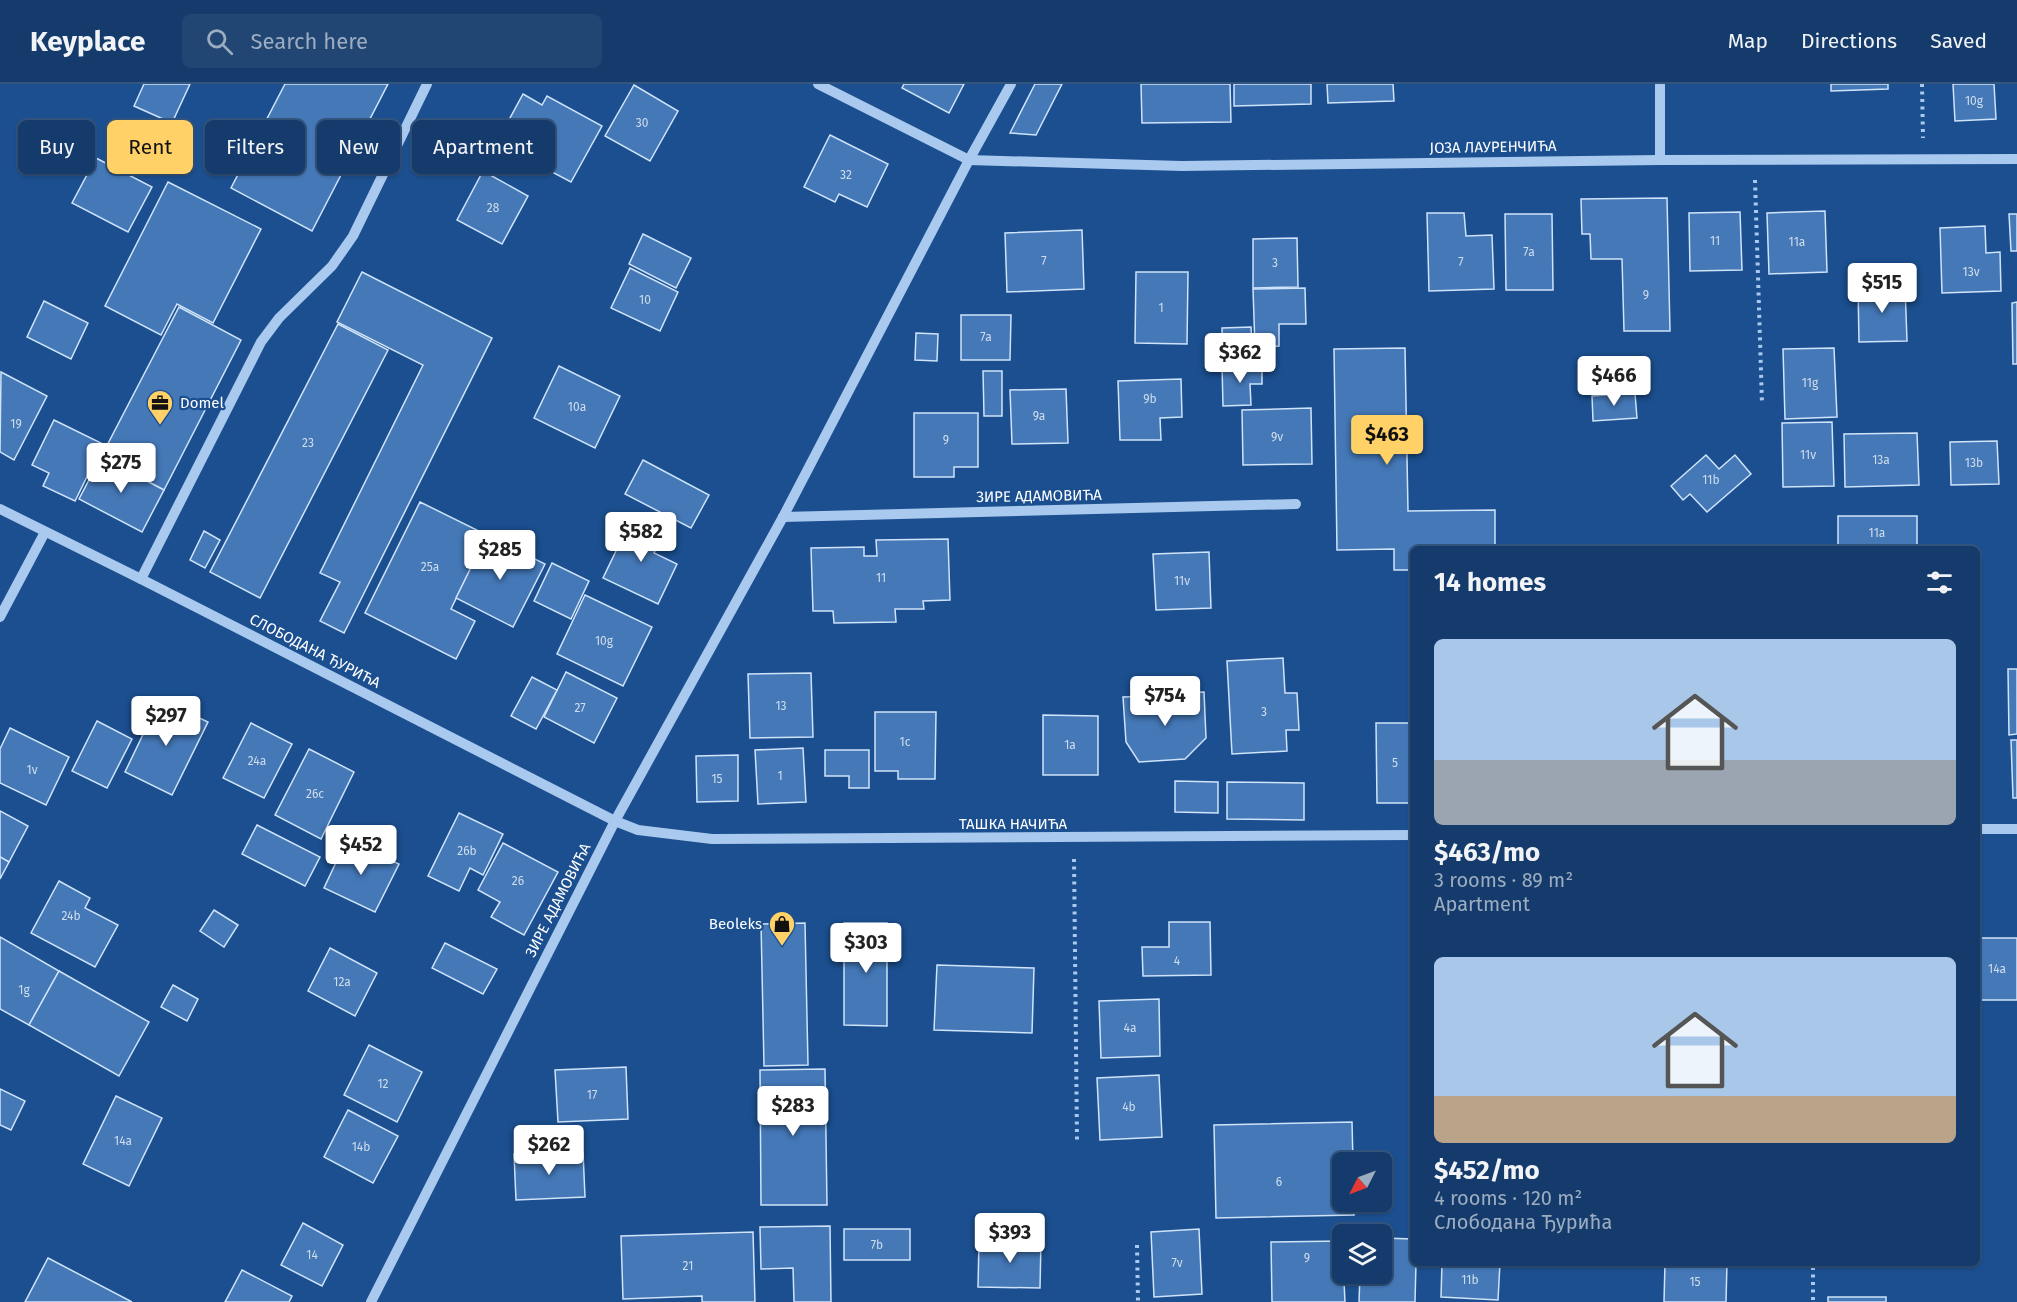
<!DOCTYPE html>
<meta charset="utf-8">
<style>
:root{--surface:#143b6b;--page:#214673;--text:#f1f3f6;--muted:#9dadc1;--line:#33557e;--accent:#ffd166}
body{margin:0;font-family:"Fira Sans",sans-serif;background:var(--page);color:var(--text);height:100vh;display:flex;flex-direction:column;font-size:22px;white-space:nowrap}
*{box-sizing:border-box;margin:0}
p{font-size:20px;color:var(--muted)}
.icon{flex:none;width:33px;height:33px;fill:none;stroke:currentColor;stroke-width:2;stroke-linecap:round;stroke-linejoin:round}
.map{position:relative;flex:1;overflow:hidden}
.drawer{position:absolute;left:1410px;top:462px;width:570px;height:720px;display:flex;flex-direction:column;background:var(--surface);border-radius:9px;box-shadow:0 2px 4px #0004,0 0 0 2px var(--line)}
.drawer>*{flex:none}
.guide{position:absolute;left:18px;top:36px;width:570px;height:54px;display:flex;gap:12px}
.needle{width:39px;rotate:228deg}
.tools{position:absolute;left:1332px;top:1068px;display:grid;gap:12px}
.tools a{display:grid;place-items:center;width:60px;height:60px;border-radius:9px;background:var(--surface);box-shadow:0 2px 4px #0004,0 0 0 2px var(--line);font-size:30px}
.price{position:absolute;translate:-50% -51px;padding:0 14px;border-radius:6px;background:#fff;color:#222;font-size:20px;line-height:39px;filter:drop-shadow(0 2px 3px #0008)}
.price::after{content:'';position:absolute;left:50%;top:36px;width:18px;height:14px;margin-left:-9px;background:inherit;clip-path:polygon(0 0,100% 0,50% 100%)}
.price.active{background:var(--accent);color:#111}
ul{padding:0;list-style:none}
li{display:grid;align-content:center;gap:12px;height:318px;padding:0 24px}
li span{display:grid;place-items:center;height:186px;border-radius:9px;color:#555}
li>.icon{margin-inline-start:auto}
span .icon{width:108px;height:108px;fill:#fffc;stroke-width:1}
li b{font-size:26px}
h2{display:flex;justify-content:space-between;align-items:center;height:72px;padding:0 24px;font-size:26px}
.tag{padding:0 21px;border-radius:9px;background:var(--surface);box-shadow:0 2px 4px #0004,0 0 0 2px var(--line);font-size:21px;line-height:54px}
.tag.active{background:var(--accent);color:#111}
header{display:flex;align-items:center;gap:36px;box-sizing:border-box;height:84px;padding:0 30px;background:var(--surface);border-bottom:2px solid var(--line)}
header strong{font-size:28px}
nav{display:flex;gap:33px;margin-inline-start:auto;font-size:21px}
.search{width:420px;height:54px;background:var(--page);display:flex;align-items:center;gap:15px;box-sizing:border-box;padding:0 21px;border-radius:9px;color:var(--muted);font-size:22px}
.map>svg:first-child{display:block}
.building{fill:#4478b7;stroke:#cfe3fa;stroke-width:1.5}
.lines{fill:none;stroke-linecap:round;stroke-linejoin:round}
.path{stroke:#a9c9ee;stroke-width:4;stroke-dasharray:3 4.5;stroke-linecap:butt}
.minor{stroke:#a9c9ee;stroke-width:10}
.labels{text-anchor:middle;stroke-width:4.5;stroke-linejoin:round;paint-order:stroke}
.number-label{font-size:12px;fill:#d0dded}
.street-label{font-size:15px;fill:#fff;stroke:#1b4f8f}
.poi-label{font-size:15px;fill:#fff;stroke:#1b4f8f;text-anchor:start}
</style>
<header>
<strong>Keyplace</strong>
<div class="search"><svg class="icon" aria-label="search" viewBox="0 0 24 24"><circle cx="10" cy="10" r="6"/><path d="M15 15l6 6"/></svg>Search here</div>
<nav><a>Map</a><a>Directions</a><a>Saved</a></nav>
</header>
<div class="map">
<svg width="2017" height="1218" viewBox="0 0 2017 1218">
<rect width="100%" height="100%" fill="#1b4f8f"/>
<g class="building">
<path d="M 144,0 L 190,0 L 172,39 L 134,22 Z"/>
<path d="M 285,0 L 388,0 L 312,147 L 231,104 Z"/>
<path d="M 904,0 L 964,0 L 949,29 L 902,4 Z"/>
<path d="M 1035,0 L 1062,0 L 1036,51 L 1010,49 Z"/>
<path d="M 1141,0 L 1230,0 L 1231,38 L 1142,39 Z"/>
<path d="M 1234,0 L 1311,0 L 1311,20 L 1234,22 Z"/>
<path d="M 1327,0 L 1393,0 L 1394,17 L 1328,19 Z"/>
<path d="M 1831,0 L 1888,0 L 1888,5 L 1831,7 Z"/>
<path d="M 1953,0 L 1994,0 L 1996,35 L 1955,37 Z"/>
<path d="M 634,1 L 678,27 L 650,77 L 605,52 Z"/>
<path d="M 523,10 L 542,21 L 547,12 L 602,42 L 571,98 L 518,70 L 525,57 L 504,45 Z"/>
<path d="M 830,51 L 888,80 L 867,123 L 839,110 L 835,118 L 804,103 Z"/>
<path d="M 96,74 L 152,103 L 128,148 L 72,119 Z"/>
<path d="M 483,87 L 528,112 L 502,160 L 457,136 Z"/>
<path d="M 168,98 L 261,145 L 213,239 L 177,220 L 161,251 L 105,222 Z"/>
<path d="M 1667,114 L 1670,247 L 1624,247 L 1622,175 L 1591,175 L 1590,150 L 1582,150 L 1581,115 Z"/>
<path d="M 1825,127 L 1827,188 L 1769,190 L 1767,129 Z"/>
<path d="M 1740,128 L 1742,186 L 1690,187 L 1689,129 Z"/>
<path d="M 1427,129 L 1464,129 L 1466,152 L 1492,151 L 1494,205 L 1429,207 Z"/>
<path d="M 1505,130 L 1552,130 L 1553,206 L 1506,206 Z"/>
<path d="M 2009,130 L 2017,130 L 2017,167 L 2011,167 Z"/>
<path d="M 1985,142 L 1986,169 L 2000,168 L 2001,207 L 1942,209 L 1940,144 Z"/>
<path d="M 1082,146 L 1084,205 L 1007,208 L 1005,149 Z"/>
<path d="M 643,150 L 691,174 L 676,204 L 629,180 Z"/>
<path d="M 1297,154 L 1298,203 L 1253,204 L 1253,155 Z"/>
<path d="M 630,184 L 678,208 L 660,247 L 611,224 Z"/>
<path d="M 362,188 L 492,254 L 344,549 L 320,537 L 340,498 L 320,489 L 423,281 L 337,238 Z"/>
<path d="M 1136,188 L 1188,188 L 1187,260 L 1135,259 Z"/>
<path d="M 1905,201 L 1907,257 L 1859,258 L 1858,202 Z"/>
<path d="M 1305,204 L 1306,240 L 1279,240 L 1279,262 L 1255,263 L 1253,205 Z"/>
<path d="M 44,217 L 88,239 L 71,275 L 27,253 Z"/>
<path d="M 2017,218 L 2017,280 L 2013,280 L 2012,219 Z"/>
<path d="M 179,223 L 241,256 L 164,406 L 101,373 Z"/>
<path d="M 961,231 L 1011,231 L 1010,276 L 961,276 Z"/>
<path d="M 338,240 L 388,266 L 260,514 L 210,488 Z"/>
<path d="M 1251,243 L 1253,279 L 1223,280 L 1222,244 Z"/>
<path d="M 916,249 L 938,250 L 937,277 L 915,276 Z"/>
<path d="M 1405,264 L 1408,427 L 1495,426 L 1495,465 L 1413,465 L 1413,486 L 1394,486 L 1394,465 L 1337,466 L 1334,265 Z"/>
<path d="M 1834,264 L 1837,333 L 1785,335 L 1783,265 Z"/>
<path d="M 1262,281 L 1262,300 L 1250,300 L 1251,321 L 1223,322 L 1222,282 Z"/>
<path d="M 559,282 L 620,312 L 595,364 L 534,334 Z"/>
<path d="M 983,287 L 1002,287 L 1002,332 L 984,332 Z"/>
<path d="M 1,288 L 47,312 L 14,376 L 0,368 Z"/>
<path d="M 1181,295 L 1182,333 L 1160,334 L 1161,356 L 1120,356 L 1118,297 Z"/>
<path d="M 1066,305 L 1068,359 L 1012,360 L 1010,306 Z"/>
<path d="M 1635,309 L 1637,334 L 1593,337 L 1592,312 Z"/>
<path d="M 1311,324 L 1312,380 L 1243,381 L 1242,326 Z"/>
<path d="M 914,329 L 978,329 L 978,383 L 954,383 L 954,393 L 914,393 Z"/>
<path d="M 54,336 L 103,360 L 75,417 L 43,402 L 49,389 L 32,381 Z"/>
<path d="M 1832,338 L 1834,402 L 1783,403 L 1782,339 Z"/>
<path d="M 1917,349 L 1919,401 L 1845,403 L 1844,350 Z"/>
<path d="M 1997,357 L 1999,400 L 1951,401 L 1950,358 Z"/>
<path d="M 1706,371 L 1719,385 L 1735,371 L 1751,390 L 1707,428 L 1690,410 L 1683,416 L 1671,402 Z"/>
<path d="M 101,373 L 164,406 L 142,448 L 79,415 Z"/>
<path d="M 643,376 L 709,411 L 691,444 L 625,410 Z"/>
<path d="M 420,418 L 487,451 L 451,525 L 475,537 L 456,575 L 365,529 Z"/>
<rect x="1838" y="432" width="79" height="33"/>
<path d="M 632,434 L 663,449 L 654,469 L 677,480 L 658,520 L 603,494 Z"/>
<path d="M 204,447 L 220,456 L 205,484 L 190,476 Z"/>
<path d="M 487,451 L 545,480 L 513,543 L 456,514 Z"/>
<path d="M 948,455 L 950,516 L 923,517 L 924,525 L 895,525 L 896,538 L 834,539 L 833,527 L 813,527 L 811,464 L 864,463 L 864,472 L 877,472 L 876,456 Z"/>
<path d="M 1209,468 L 1211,524 L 1156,526 L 1153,470 Z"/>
<path d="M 1977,475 L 1980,653 L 1977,653 Z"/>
<path d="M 552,479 L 589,497 L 571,535 L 534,517 Z"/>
<path d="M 585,511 L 652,543 L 623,602 L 557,570 Z"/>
<path d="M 1283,574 L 1285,609 L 1297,609 L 1299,646 L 1286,646 L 1287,667 L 1232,670 L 1227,577 Z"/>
<path d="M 2008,585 L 2017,585 L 2017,650 L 2009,651 Z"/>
<path d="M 566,588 L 617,614 L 594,659 L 544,633 Z"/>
<path d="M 811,589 L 813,653 L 750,654 L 748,590 Z"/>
<path d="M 532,593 L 557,606 L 536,645 L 511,632 Z"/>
<path d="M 1204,608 L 1206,654 L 1185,675 L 1139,678 L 1126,658 L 1123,613 L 1155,612 L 1156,629 L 1175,628 L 1174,609 Z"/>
<path d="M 160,615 L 208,638 L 172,711 L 125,688 Z"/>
<path d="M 875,628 L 936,628 L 935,695 L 898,695 L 898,687 L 875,687 Z"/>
<path d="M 1043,631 L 1098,632 L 1098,691 L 1043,691 Z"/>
<path d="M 97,637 L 132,655 L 107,704 L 72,687 Z"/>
<path d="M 251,639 L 292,660 L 264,714 L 223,694 Z"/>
<path d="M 1376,639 L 1413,639 L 1413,719 L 1377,719 Z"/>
<path d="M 10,644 L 69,673 L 46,721 L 0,699 L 0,665 Z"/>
<path d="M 2011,656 L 2017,656 L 2017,714 L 2013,714 Z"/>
<path d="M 803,664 L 806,718 L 758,720 L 755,666 Z"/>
<path d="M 309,665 L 354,688 L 321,755 L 275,731 Z"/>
<path d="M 825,666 L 869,666 L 869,704 L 849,704 L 849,692 L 825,692 Z"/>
<path d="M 738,671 L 738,717 L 697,718 L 696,672 Z"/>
<path d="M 1175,697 L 1218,698 L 1218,729 L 1175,728 Z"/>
<path d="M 1227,698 L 1304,699 L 1304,736 L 1227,735 Z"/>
<path d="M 0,727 L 28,742 L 9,778 L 0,773 Z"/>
<path d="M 459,729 L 503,750 L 483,791 L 470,784 L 459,807 L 428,792 Z"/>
<path d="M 257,741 L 320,773 L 305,802 L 242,770 Z"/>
<path d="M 347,755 L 399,780 L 375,828 L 324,804 Z"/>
<path d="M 503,759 L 558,788 L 524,851 L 491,833 L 500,818 L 478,806 Z"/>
<path d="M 0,773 L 9,778 L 0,795 Z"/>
<path d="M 59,797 L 90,814 L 85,824 L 118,841 L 95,883 L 31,849 Z"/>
<path d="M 214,826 L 238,841 L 224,863 L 200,847 Z"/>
<path d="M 1169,838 L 1210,838 L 1211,891 L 1143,892 L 1142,863 L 1169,863 Z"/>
<path d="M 805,839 L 808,981 L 764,982 L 761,840 Z"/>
<path d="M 844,839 L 887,839 L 887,942 L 844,941 Z"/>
<path d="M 0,853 L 59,887 L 29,941 L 0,925 Z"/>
<rect x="1977" y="854" width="40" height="62"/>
<path d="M 445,859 L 497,885 L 483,910 L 432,884 Z"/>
<path d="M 330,864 L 377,889 L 355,932 L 308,907 Z"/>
<rect x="1411" y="874" width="2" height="58"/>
<path d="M 937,881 L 1034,884 L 1032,949 L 934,946 Z"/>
<path d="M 59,887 L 149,938 L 119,992 L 29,941 Z"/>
<path d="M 173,901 L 198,915 L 187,937 L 161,923 Z"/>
<path d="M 1159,915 L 1160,972 L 1101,974 L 1099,917 Z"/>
<path d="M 369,961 L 422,988 L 397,1038 L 344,1011 Z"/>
<path d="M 626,983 L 628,1035 L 558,1038 L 555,986 Z"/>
<path d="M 825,985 L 827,1121 L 761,1121 L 760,986 Z"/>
<path d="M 1159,991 L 1162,1053 L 1100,1056 L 1097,994 Z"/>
<path d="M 0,1005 L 25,1017 L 11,1046 L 0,1041 Z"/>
<path d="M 116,1012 L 162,1034 L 129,1102 L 83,1080 Z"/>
<path d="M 348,1026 L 398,1052 L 373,1099 L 324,1073 Z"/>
<path d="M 1352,1038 L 1353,1078 L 1342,1078 L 1342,1118 L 1354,1118 L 1354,1131 L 1216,1134 L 1214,1041 Z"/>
<path d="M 583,1068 L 585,1113 L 516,1116 L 514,1070 Z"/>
<path d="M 303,1139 L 343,1161 L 322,1202 L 281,1181 Z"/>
<path d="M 830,1142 L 831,1218 L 794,1218 L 793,1184 L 761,1185 L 760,1143 Z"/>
<rect x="844" y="1145" width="66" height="31"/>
<path d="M 1199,1145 L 1202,1210 L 1154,1213 L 1151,1148 Z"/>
<path d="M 753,1148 L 755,1218 L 702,1218 L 702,1212 L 623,1215 L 621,1152 Z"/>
<path d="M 1382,1154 L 1413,1155 L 1413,1179 L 1416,1179 L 1415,1218 L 1359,1218 L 1360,1190 L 1382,1190 Z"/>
<path d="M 979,1157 L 1041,1157 L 1040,1204 L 978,1203 Z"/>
<path d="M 1342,1157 L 1345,1218 L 1272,1218 L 1271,1158 Z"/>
<path d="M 48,1174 L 132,1218 L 25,1218 Z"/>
<path d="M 1442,1179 L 1500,1179 L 1498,1216 L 1441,1213 Z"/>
<path d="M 1665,1179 L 1727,1179 L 1726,1218 L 1664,1218 Z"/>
<path d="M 242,1186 L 292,1212 L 289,1218 L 225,1218 Z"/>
<rect x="1828" y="1213" width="58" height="5"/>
</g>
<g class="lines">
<g class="path">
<path d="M 1922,0 L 1923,54"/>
<path d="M 1755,96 L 1762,320"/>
<path d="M 1074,775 L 1077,1056"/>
<path d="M 1137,1161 L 1138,1218"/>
<path d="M 1813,1183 L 1813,1218"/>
</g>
<g class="minor">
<path d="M 818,0 L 969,76 L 1182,82 L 1660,76 L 2017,75"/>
<path d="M 1660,76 L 1660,0"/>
<path d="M 0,425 L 141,495 L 615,737 L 638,746 L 712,755 L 1413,751"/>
<path d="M 783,433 L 1296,420"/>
<path d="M 141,495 L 261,258 L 279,234 L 332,182 L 353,152 L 427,0"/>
<path d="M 0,533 L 45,448"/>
<path d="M 1977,745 L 2017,745"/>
<path d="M 371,1218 L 615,737 L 783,433 L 969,76 L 1011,0"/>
</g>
</g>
<defs>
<g id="office-pin" transform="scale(1.35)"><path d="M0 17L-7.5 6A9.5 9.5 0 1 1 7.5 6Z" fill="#ffd166" stroke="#1b4f8f"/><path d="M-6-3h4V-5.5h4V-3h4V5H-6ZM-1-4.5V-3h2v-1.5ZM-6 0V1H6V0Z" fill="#111"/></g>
<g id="shop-pin" transform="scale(1.35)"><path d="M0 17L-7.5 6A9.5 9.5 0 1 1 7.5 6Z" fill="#ffd166" stroke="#1b4f8f"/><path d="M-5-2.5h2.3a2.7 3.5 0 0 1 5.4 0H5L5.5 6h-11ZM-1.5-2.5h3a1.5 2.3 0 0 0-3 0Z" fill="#111"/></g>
</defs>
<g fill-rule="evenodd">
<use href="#office-pin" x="160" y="319"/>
<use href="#shop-pin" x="782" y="840"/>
</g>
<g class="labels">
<g class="number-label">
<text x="1974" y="21">10g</text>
<text x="642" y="43">30</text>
<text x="846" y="95">32</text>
<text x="493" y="128">28</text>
<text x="1715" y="161">11</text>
<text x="1797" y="162">11a</text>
<text x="1529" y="172">7a</text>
<text x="1044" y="181">7</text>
<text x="1461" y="182">7</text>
<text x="1275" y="183">3</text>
<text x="1971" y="192">13v</text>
<text x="1646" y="215">9</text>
<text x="645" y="220">10</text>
<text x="1161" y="228">1</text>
<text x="986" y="257">7a</text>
<text x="1810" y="303">11g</text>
<text x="1150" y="319">9b</text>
<text x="577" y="327">10a</text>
<text x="1039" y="336">9a</text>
<text x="16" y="344">19</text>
<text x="1277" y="357">9v</text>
<text x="946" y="360">9</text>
<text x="308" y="363">23</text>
<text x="1808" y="375">11v</text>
<text x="1881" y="380">13a</text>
<text x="1974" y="383">13b</text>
<text x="1711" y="400">11b</text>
<text x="1877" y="453">11a</text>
<text x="430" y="487">25a</text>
<text x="881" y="498">11</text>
<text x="1182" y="501">11v</text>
<text x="604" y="561">10g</text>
<text x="781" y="626">13</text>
<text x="580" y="628">27</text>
<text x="1264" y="632">3</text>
<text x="905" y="662">1c</text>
<text x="1070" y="665">1a</text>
<text x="257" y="681">24a</text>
<text x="1395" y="683">5</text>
<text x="32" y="690">1v</text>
<text x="780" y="696">1</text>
<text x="717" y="699">15</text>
<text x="315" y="714">26c</text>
<text x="467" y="771">26b</text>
<text x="518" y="801">26</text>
<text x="71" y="836">24b</text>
<text x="1177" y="881">4</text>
<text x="1997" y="889">14a</text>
<text x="342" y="902">12a</text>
<text x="24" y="910">1g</text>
<text x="1130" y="948">4a</text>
<text x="383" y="1004">12</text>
<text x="592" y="1015">17</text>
<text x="1129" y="1027">4b</text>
<text x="123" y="1061">14a</text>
<text x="361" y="1067">14b</text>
<text x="1279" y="1102">6</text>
<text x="877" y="1165">7b</text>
<text x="312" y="1175">14</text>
<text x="1307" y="1178">9</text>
<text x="1177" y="1183">7v</text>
<text x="688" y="1186">21</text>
<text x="1470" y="1200">11b</text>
<text x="1695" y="1202">15</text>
</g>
<g class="street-label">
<text transform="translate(1493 63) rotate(-1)" y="5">ЈОЗА ЛАУРЕНЧИЋА</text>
<text transform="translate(1039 412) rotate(-1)" y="5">ЗИРЕ АДАМОВИЋА</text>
<text transform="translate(315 567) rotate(27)" y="5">СЛОБОДАНА ЂУРИЋА</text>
<text x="1013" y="745">ТАШКА НАЧИЋА</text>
<text transform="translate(558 816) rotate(-63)" y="5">ЗИРЕ АДАМОВИЋА</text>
</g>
<g class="poi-label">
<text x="180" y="324">Domel</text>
<text x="762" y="845" text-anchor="end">Beoleks</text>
</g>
</g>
</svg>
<div class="tools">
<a><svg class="needle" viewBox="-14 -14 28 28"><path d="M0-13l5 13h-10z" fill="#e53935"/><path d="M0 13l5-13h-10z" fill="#9dadc1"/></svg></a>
<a><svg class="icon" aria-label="layers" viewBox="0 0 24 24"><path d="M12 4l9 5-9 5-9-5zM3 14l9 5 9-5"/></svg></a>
</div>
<b class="price" style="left:1882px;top:230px">$515</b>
<b class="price" style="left:1240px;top:300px">$362</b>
<b class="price" style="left:1614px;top:323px">$466</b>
<b class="price active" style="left:1387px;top:382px">$463</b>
<b class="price" style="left:121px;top:410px">$275</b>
<b class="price" style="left:641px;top:479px">$582</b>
<b class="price" style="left:500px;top:497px">$285</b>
<b class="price" style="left:1165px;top:643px">$754</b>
<b class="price" style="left:166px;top:663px">$297</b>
<b class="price" style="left:361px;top:792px">$452</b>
<b class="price" style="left:866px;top:890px">$303</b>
<b class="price" style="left:793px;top:1053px">$283</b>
<b class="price" style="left:549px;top:1092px">$262</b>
<b class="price" style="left:1010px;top:1180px">$393</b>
<div class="guide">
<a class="tag">Buy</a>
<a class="tag active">Rent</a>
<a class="tag">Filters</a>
<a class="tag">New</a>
<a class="tag">Apartment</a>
</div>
<section class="drawer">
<h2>14 homes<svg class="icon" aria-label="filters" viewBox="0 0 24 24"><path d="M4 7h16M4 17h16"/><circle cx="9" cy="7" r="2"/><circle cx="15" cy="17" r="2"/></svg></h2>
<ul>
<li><span style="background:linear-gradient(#a9c7e8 65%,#9aa5b1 0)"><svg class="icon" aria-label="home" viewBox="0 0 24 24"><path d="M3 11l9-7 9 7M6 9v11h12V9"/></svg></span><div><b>$463/mo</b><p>3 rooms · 89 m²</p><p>Apartment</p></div></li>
<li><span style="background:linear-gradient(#a9c7e8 75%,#b9a48a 0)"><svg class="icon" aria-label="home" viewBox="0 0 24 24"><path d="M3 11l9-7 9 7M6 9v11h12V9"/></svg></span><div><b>$452/mo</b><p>4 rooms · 120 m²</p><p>Слободана Ђурића</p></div></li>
</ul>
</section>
</div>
